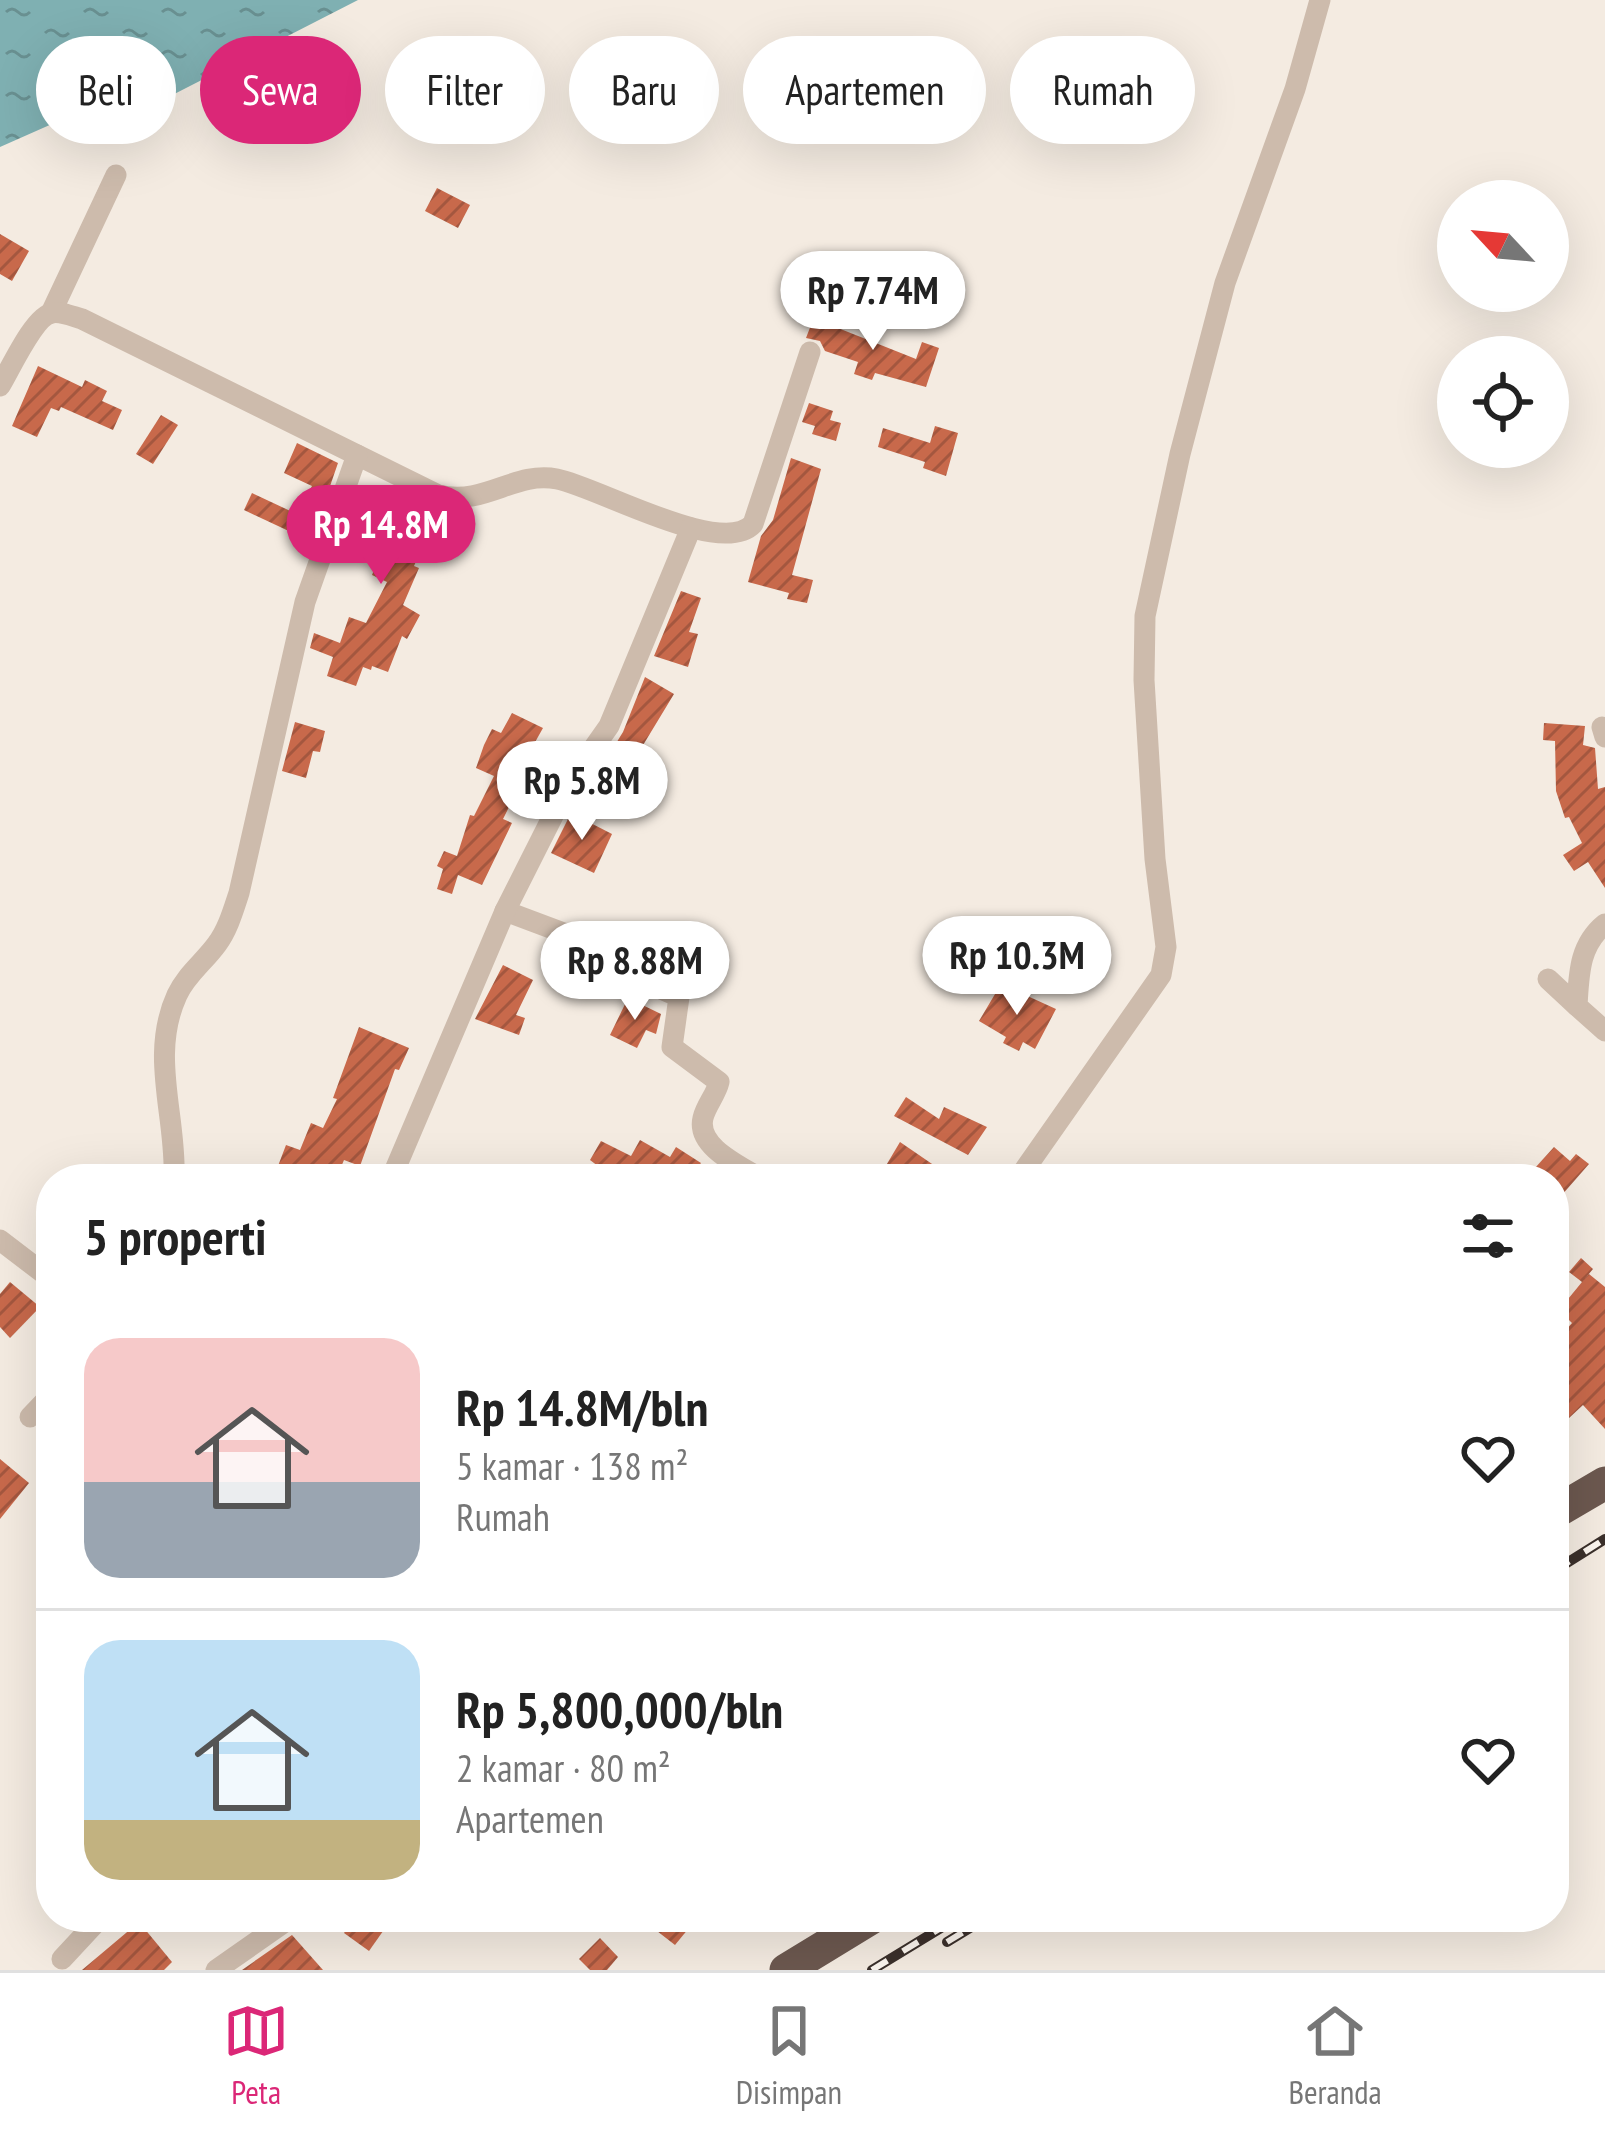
<!DOCTYPE html>
<html lang="id">
<meta charset="utf-8">
<style>
:root{--surface:#fff;--page:#f6f6f6;--text:#222;--muted:#767676;--line:#e0e0e0;--accent:#db2777}
body{margin:0;font-family:"PT Sans Narrow",sans-serif;background:var(--page);color:var(--text);height:100vh;display:flex;flex-direction:column;font-size:45px;white-space:nowrap}
*{box-sizing:border-box;margin:0}
p{font-size:39px;color:var(--muted)}
.icon{flex:none;width:66px;height:66px;fill:none;stroke:currentColor;stroke-width:2;stroke-linecap:round;stroke-linejoin:round}
.map{position:relative;flex:1;overflow:hidden}
.panel{position:absolute;left:36px;top:1164px;width:1533px;height:768px;display:flex;flex-direction:column;background:var(--surface);border-radius:48px;box-shadow:0 12px 48px #0002}
.panel>*{flex:none}
.hud{position:absolute;left:36px;top:36px;width:1533px;height:108px;display:flex;gap:24px}
.needle{width:78px;rotate:296deg}
.controls{position:absolute;left:1437px;top:180px;display:grid;gap:24px}
.controls a{display:grid;place-items:center;width:132px;height:132px;border-radius:50%;background:var(--surface);box-shadow:0 12px 48px #0002;font-size:60px}
.price{position:absolute;translate:-50% -102px;padding:0 27px;border-radius:42px;background:#fff;color:#222;font-size:39px;line-height:78px;filter:drop-shadow(0 3px 6px #0008)}
.price::after{content:'';position:absolute;left:50%;top:72px;width:36px;height:27px;margin-left:-18px;background:inherit;clip-path:polygon(0 0,100% 0,50% 100%)}
.price.selected{background:var(--accent);color:#fff}
ul{padding:0;list-style:none}
li{display:flex;align-items:center;gap:36px;height:300px;padding:0 48px}
li+li{border-top:3px solid var(--line)}
li span{display:grid;place-items:center;flex:none;width:336px;height:240px;border-radius:36px;color:#555}
li>.icon{margin-inline-start:auto}
span .icon{width:144px;height:144px;fill:#fffc;stroke-width:1}
li b{font-size:51px}
h2{display:flex;justify-content:space-between;align-items:center;height:144px;padding:0 48px;font-size:51px}
.tag{padding:0 42px;border-radius:54px;background:var(--surface);box-shadow:0 12px 48px #0002;font-size:42px;line-height:108px}
.tag.selected{background:var(--accent);color:#fff}
.menu{display:flex;justify-content:space-around;align-items:center;height:168px;border-top:3px solid var(--line);background:var(--surface);font-size:33px;color:var(--muted)}
.menu a{display:grid;justify-items:center;gap:6px}
.menu .selected{color:var(--accent)}
.map>svg:first-child{display:block}
.water{fill:url(#water-ripples)}
.building{fill:url(#building-hatch)}
.lines{fill:none;stroke-linecap:round;stroke-linejoin:round}
.minor{stroke:#cdbbac;stroke-width:21}
.trunk{stroke:#6c584f;stroke-width:33}
.rail-casing{stroke:#3b302b;stroke-width:10}
.rail{stroke:#fbf5ee;stroke-width:6;stroke-dasharray:18;stroke-linecap:butt}
</style>
<div class="map">
<svg width="1605" height="1970" viewBox="0 0 1605 1970">
<defs>
<pattern id="water-ripples" width="26" height="14" patternUnits="userSpaceOnUse" patternTransform="scale(3)"><rect width="26" height="14" fill="#7fb0b2"/><path d="M2 4q2-2 4 0t4 0M15 11q2-2 4 0t4 0" fill="none" stroke="#699091"/></pattern>
<pattern id="building-hatch" width="6" height="6" patternUnits="userSpaceOnUse" patternTransform="scale(3)"><rect width="6" height="6" fill="#c8694b"/><path d="M-1 1l2-2M0 6l6-6M5 7l2-2" fill="none" stroke="#a4573f"/></pattern>
</defs>
<rect width="100%" height="100%" fill="#f4ebe1"/>
<path class="water" d="M 0,0 L 358,0 L 100,132 L 70,116 L 0,147 Z"/>
<g class="building">
<path d="M 437,188 L 470,205 L 458,228 L 425,211 Z"/>
<path d="M 0,234 L 29,251 L 12,281 L 0,274 Z"/>
<path d="M 816,312 L 841,321 L 838,328 L 916,359 L 922,342 L 939,348 L 926,387 L 875,373 L 872,380 L 854,374 L 858,362 L 825,351 L 820,341 L 806,338 Z"/>
<path d="M 38,366 L 82,387 L 85,380 L 107,391 L 102,401 L 122,410 L 113,430 L 61,407 L 59,411 L 51,408 L 37,437 L 12,426 Z"/>
<path d="M 809,403 L 833,411 L 830,420 L 841,423 L 836,441 L 812,434 L 815,426 L 802,422 Z"/>
<path d="M 161,415 L 178,425 L 153,464 L 136,454 Z"/>
<path d="M 935,426 L 958,433 L 946,476 L 923,468 L 925,462 L 878,447 L 883,428 L 930,443 Z"/>
<path d="M 297,443 L 338,463 L 318,521 L 299,510 L 312,486 L 284,473 Z"/>
<path d="M 791,458 L 821,469 L 792,575 L 813,580 L 807,603 L 787,599 L 789,593 L 748,582 L 761,536 L 773,520 Z"/>
<path d="M 362,487 L 402,504 L 405,498 L 430,508 L 422,537 L 426,539 L 414,566 L 419,568 L 403,605 L 420,615 L 407,639 L 402,636 L 388,672 L 372,666 L 371,670 L 363,667 L 356,686 L 327,676 L 333,657 L 310,648 L 314,633 L 340,643 L 349,617 L 366,623 L 387,582 L 372,575 L 385,544 L 347,528 Z"/>
<path d="M 252,493 L 301,516 L 293,533 L 244,510 Z"/>
<path d="M 681,591 L 701,598 L 689,632 L 698,634 L 688,667 L 654,656 Z"/>
<path d="M 645,677 L 674,694 L 631,765 L 634,767 L 619,799 L 596,786 L 605,768 L 602,766 L 623,732 Z"/>
<path d="M 512,713 L 543,728 L 534,744 L 540,748 L 530,768 L 526,766 L 507,804 L 510,805 L 503,819 L 512,823 L 482,885 L 458,875 L 452,894 L 437,889 L 443,869 L 437,866 L 444,851 L 457,856 L 470,815 L 474,816 L 494,776 L 476,768 L 484,745 L 492,729 L 501,733 Z"/>
<path d="M 295,722 L 325,731 L 320,752 L 313,751 L 306,778 L 282,771 Z"/>
<path d="M 1544,723 L 1585,726 L 1583,745 L 1595,748 L 1598,789 L 1605,787 L 1605,888 L 1588,862 L 1574,871 L 1563,855 L 1582,843 L 1569,817 L 1565,818 L 1556,791 L 1555,741 L 1543,740 Z"/>
<path d="M 571,813 L 612,834 L 594,873 L 551,853 Z"/>
<path d="M 503,965 L 533,980 L 516,1015 L 525,1018 L 519,1035 L 475,1019 Z"/>
<path d="M 1001,984 L 1056,1009 L 1035,1049 L 1023,1042 L 1019,1051 L 1003,1043 L 1006,1037 L 979,1021 Z"/>
<path d="M 628,998 L 661,1014 L 656,1034 L 646,1030 L 637,1048 L 610,1035 Z"/>
<path d="M 359,1027 L 409,1048 L 399,1070 L 395,1069 L 360,1166 L 344,1160 L 336,1179 L 306,1179 L 278,1166 L 286,1145 L 300,1150 L 311,1123 L 323,1128 L 337,1099 L 333,1098 Z"/>
<path d="M 906,1097 L 939,1119 L 944,1107 L 987,1127 L 968,1155 L 894,1116 Z"/>
<path d="M 640,1140 L 670,1157 L 676,1147 L 701,1163 L 698,1167 L 715,1179 L 673,1179 L 648,1164 L 639,1179 L 615,1179 L 590,1160 L 601,1141 L 631,1156 Z"/>
<path d="M 900,1142 L 954,1179 L 878,1179 Z"/>
<path d="M 1554,1147 L 1570,1161 L 1576,1154 L 1589,1164 L 1554,1204 L 1554,1179 L 1525,1179 Z"/>
<path d="M 1581,1258 L 1593,1269 L 1583,1281 L 1589,1274 L 1605,1287 L 1605,1429 L 1583,1405 L 1554,1432 L 1554,1343 L 1572,1323 L 1559,1310 L 1582,1282 L 1569,1272 Z"/>
<path d="M 10,1282 L 40,1307 L 10,1338 L 0,1327 L 0,1294 Z"/>
<path d="M 0,1459 L 29,1483 L 0,1519 Z"/>
<path d="M 355,1917 L 393,1917 L 369,1951 L 344,1933 Z"/>
<path d="M 639,1917 L 698,1917 L 675,1945 Z"/>
<path d="M 139,1922 L 172,1962 L 164,1970 L 82,1970 Z"/>
<path d="M 292,1935 L 323,1970 L 242,1970 Z"/>
<path d="M 600,1938 L 618,1957 L 607,1970 L 590,1970 L 579,1959 Z"/>
</g>
<g class="lines">
<g class="minor">
<path d="M 51,313 L 116,175"/>
<path d="M 0,386 C 10,370 34,316 52,313 C 61,311 74,317 82,319 L 438,495 C 487,506 513,471 557,479 C 598,487 721,558 753,524 L 810,352"/>
<path d="M 1602,727 L 1605,737"/>
<path d="M 505,911 L 585,941 L 611,967 L 679,997 L 672,1047 L 719,1082 C 716,1095 706,1105 703,1118 C 696,1147 741,1166 761,1179"/>
<path d="M 1605,924 C 1579,945 1579,974 1577,1006 L 1605,1031"/>
<path d="M 1548,979 L 1577,1006"/>
<path d="M 174,1179 C 177,1117 149,1056 177,995 C 186,975 204,962 217,944 C 228,929 233,911 239,893 L 305,602 L 357,455"/>
<path d="M 391,1179 L 505,911 L 571,780 L 609,726 L 691,528"/>
<path d="M 1018,1179 L 1161,975 L 1166,947 L 1155,859 L 1144,680 L 1145,616 L 1180,454 L 1225,283 L 1295,89 L 1320,0"/>
<path d="M 0,1240 L 51,1279"/>
<path d="M 30,1417 L 51,1395"/>
<path d="M 819,1917 L 842,1936"/>
<path d="M 62,1959 L 101,1917"/>
<path d="M 216,1970 L 292,1917"/>
</g>
<g class="trunk">
<path d="M 1554,1513 L 1605,1483"/>
<path d="M 786,1970 L 873,1917"/>
</g>
<g class="rail-casing">
<g id="rail">
<path d="M 1554,1571 L 1605,1539"/>
<path d="M 947,1942 L 988,1917"/>
<path d="M 872,1970 L 959,1917"/>
</g>
</g>
<use href="#rail" class="rail"/>
</g>
</svg>
<div class="controls">
<a><svg class="needle" viewBox="-14 -14 28 28"><path d="M0-13l5 13h-10z" fill="#e53935"/><path d="M0 13l5-13h-10z" fill="#767676"/></svg></a>
<a><svg class="icon" aria-label="locate" viewBox="0 0 24 24"><circle cx="12" cy="12" r="6"/><path d="M12 2v4M12 18v4M2 12h4M18 12h4"/></svg></a>
</div>
<b class="price" style="left:873px;top:353px">Rp 7.74M</b>
<b class="price selected" style="left:381px;top:587px">Rp 14.8M</b>
<b class="price" style="left:582px;top:843px">Rp 5.8M</b>
<b class="price" style="left:1017px;top:1018px">Rp 10.3M</b>
<b class="price" style="left:635px;top:1023px">Rp 8.88M</b>
<div class="hud">
<a class="tag">Beli</a>
<a class="tag selected">Sewa</a>
<a class="tag">Filter</a>
<a class="tag">Baru</a>
<a class="tag">Apartemen</a>
<a class="tag">Rumah</a>
</div>
<section class="panel">
<h2>5 properti<svg class="icon" aria-label="filters" viewBox="0 0 24 24"><path d="M4 7h16M4 17h16"/><circle cx="9" cy="7" r="2"/><circle cx="15" cy="17" r="2"/></svg></h2>
<ul>
<li><span style="background:linear-gradient(#f6c9c9 60%,#9aa5b1 0)"><svg class="icon" aria-label="home" viewBox="0 0 24 24"><path d="M3 11l9-7 9 7M6 9v11h12V9"/></svg></span><div><b>Rp 14.8M/bln</b><p>5 kamar · 138 m²</p><p>Rumah</p></div><svg class="icon" aria-label="heart" viewBox="0 0 24 24"><path d="M12 20l-8-8c-3-5 5-10 8-4 3-6 11-1 8 4z"/></svg></li>
<li><span style="background:linear-gradient(#bfe0f5 75%,#c2b280 0)"><svg class="icon" aria-label="home" viewBox="0 0 24 24"><path d="M3 11l9-7 9 7M6 9v11h12V9"/></svg></span><div><b>Rp 5,800,000/bln</b><p>2 kamar · 80 m²</p><p>Apartemen</p></div><svg class="icon" aria-label="heart" viewBox="0 0 24 24"><path d="M12 20l-8-8c-3-5 5-10 8-4 3-6 11-1 8 4z"/></svg></li>
</ul>
</section>
</div>
<nav class="menu">
<a class="selected"><svg class="icon" aria-label="map" viewBox="0 0 24 24"><path d="M3 6l6-2 6 2 6-2v14l-6 2-6-2-6 2zM9 4v14M15 6v14"/></svg>Peta</a>
<a><svg class="icon" aria-label="saved" viewBox="0 0 24 24"><path d="M7 4h10v16l-5-4-5 4z"/></svg>Disimpan</a>
<a><svg class="icon" aria-label="home" viewBox="0 0 24 24"><path d="M3 11l9-7 9 7M6 9v11h12V9"/></svg>Beranda</a>
</nav>
